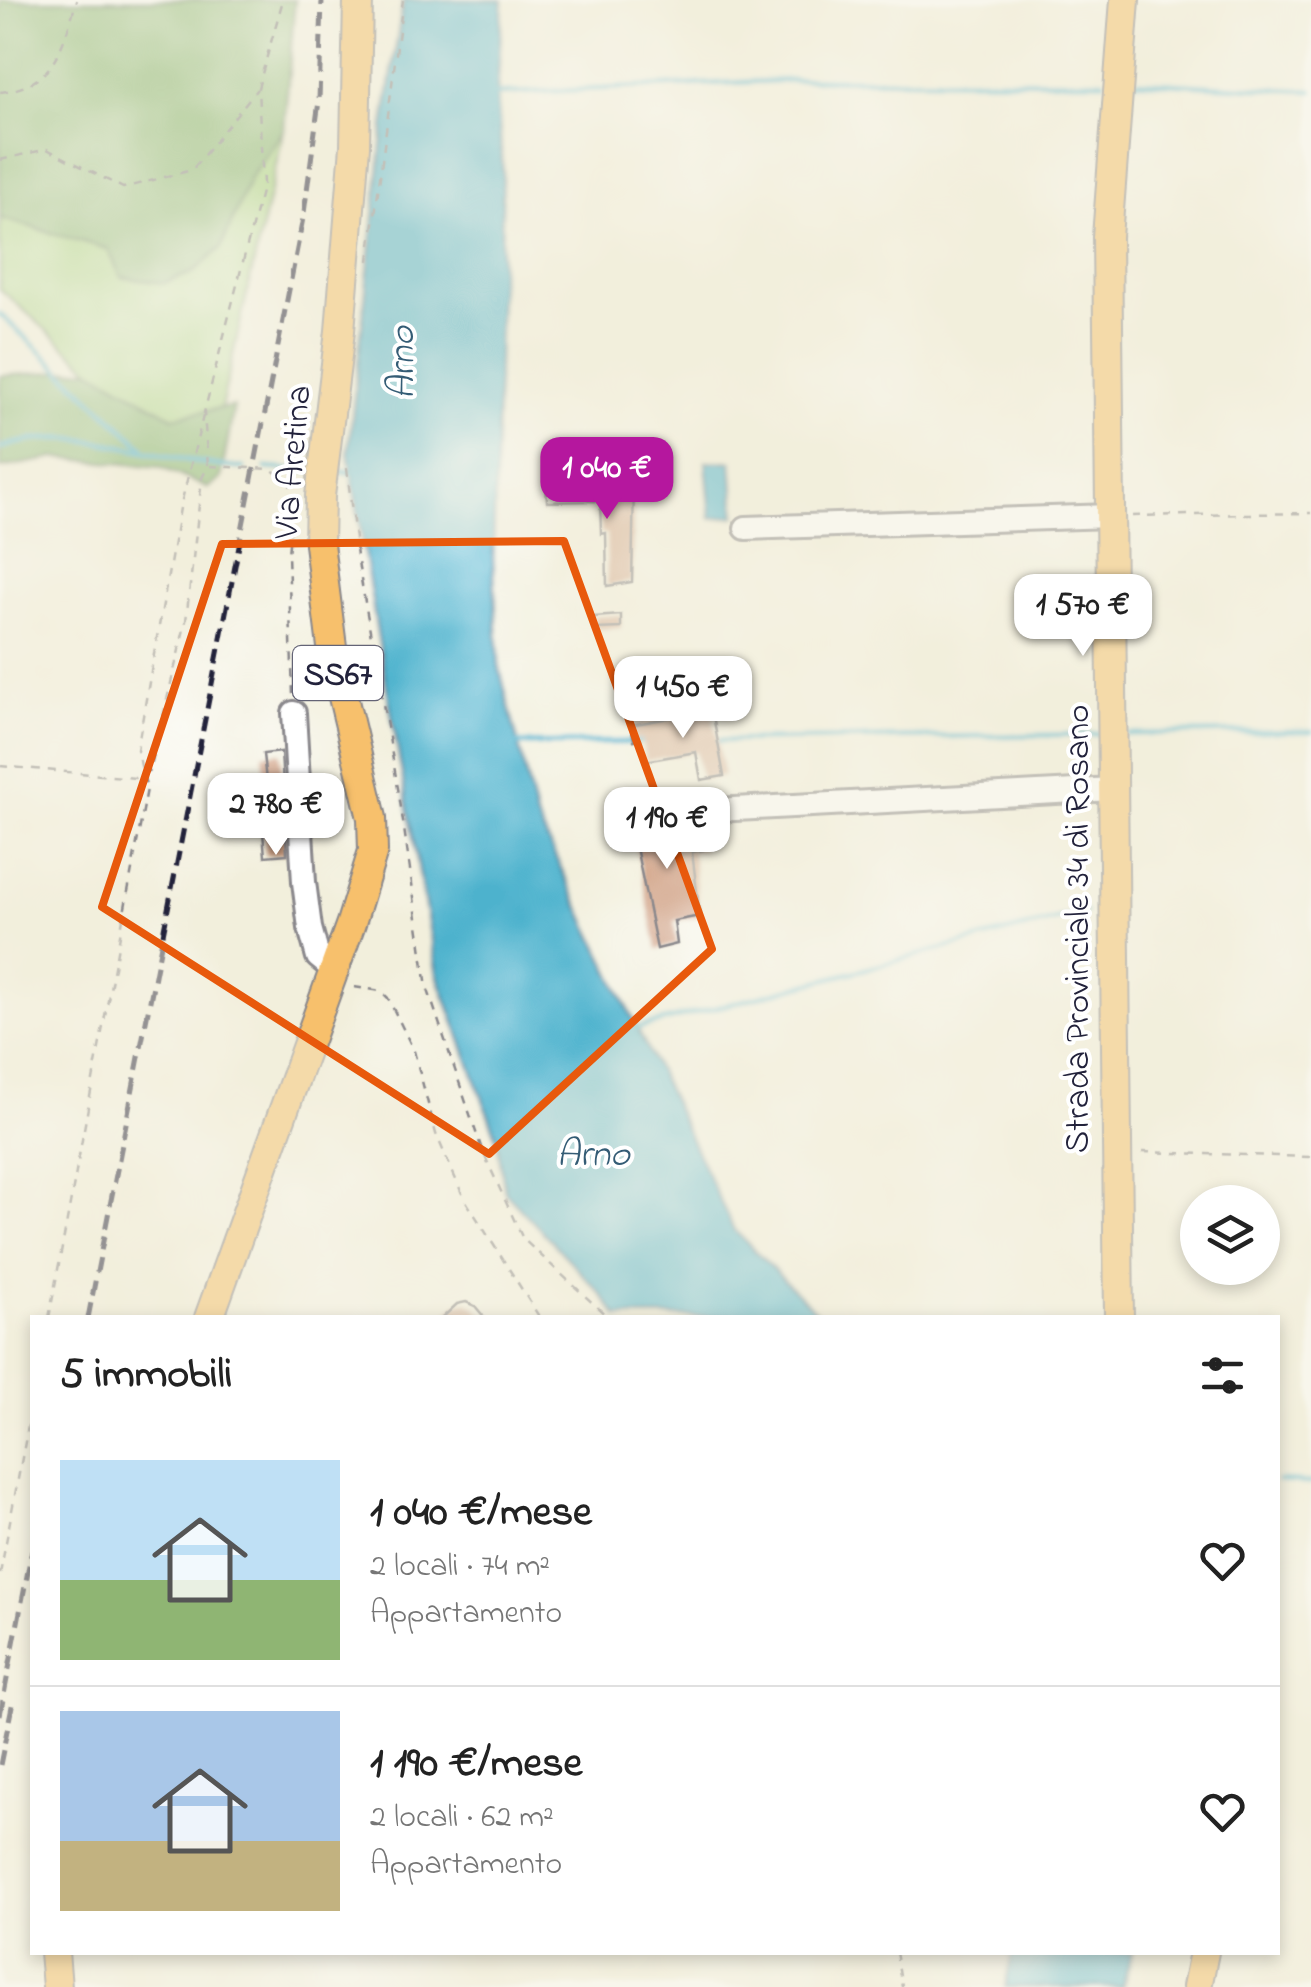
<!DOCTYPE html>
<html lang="it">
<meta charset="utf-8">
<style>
:root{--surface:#fff;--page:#f6f6f6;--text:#222;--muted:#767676;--line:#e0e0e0;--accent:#b5179e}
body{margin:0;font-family:"Indie Flower",sans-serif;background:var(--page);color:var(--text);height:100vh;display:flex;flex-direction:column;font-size:38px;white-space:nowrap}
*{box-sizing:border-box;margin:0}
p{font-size:32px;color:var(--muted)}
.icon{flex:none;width:55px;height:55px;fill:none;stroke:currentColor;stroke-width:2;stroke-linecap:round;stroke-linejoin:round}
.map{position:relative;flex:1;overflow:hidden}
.sheet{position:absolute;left:30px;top:1315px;width:1250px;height:640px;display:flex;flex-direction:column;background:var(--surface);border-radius:0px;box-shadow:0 5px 15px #0003}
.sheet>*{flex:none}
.tools{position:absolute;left:1180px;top:1185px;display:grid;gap:20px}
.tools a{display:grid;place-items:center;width:100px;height:100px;border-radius:50%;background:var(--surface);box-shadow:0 5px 15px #0003;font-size:50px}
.price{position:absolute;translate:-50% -85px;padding:0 22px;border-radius:20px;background:#fff;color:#222;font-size:32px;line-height:65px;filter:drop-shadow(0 2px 5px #0008)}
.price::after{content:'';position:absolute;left:50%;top:60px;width:30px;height:22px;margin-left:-15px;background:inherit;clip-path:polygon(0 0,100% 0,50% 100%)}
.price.active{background:var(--accent);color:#fff}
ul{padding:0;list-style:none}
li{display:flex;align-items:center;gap:30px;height:250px;padding:0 30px}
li+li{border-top:2px solid var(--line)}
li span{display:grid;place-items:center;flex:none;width:280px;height:200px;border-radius:0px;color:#555}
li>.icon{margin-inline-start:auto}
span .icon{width:120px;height:120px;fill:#fffc;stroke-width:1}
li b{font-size:42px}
h2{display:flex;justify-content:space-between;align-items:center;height:120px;padding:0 30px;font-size:42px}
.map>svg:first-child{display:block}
.green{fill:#a5d381;stroke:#647a5e;stroke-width:2.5}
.forest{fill:#84b56f;stroke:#536c55;stroke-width:2.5}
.water{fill:#4eb2cd;stroke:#386a84;stroke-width:2.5}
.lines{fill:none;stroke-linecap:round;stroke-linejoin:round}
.stream{stroke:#4eb2cd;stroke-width:5}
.building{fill:#ce9c7e}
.minor-casing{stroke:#8a888c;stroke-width:28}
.major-casing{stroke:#8a888c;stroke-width:32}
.path{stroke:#8a888c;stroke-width:2.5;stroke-dasharray:8 8;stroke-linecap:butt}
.minor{stroke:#fff;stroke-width:22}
.major{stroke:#f7c06c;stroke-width:28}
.rail{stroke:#22223b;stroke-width:5;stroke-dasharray:15 8;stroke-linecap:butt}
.marked{fill:none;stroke:#e8590c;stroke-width:8;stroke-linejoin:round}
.labels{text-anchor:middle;stroke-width:8;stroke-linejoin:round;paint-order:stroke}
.shield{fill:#fff;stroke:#646476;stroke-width:2.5}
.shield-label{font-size:32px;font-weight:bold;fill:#22223b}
.street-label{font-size:35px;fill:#22223b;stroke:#fff}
.water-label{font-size:38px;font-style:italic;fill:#345c75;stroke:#fff}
</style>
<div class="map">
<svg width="1311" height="1987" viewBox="0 0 1311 1987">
<rect width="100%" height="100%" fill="#fff"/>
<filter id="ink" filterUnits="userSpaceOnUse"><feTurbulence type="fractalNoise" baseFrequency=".01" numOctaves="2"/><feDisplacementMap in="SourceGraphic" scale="20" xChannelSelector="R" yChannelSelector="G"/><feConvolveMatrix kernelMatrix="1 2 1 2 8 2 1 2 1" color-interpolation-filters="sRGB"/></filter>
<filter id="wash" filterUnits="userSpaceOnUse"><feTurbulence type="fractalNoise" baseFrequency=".0048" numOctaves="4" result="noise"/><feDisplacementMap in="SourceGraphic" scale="40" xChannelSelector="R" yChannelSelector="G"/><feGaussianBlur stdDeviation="2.25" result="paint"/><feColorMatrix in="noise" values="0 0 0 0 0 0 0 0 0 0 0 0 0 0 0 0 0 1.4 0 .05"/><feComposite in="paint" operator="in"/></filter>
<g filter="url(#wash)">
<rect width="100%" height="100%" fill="#f2efdc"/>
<path class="green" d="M 284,130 L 221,408 L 173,417 L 90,369 L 0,289 L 0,218 L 108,249 L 221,248 L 250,178 Z"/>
<g class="forest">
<path d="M 0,0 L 295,0 L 284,130 L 250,178 L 221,248 L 193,273 L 164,283 L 121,277 L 108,249 L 0,218 Z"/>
<path d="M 90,369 L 173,417 L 234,406 L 221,479 L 208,488 L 160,467 L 56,458 L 0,468 L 0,376 Z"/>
</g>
<g class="water">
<path d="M 403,0 L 503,0 L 497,94 L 503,173 L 493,559 L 499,666 L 536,816 L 734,1230 L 821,1317 L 618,1317 L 600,1293 L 505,1192 L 496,1135 L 437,974 L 378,638 L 348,452 L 384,126 Z"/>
<path d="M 732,461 L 736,516 L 711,518 L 706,462 Z"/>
<path d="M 1012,1953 L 1012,1952 L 1132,1953 L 1122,1987 L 1005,1987 Z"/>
</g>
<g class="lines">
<g class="stream">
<path d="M 1133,81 L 1311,91"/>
<path d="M 492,94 L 813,79 L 1104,81"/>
<path d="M 0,314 L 144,448"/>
<path d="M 0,448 C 80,420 163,464 244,468"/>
<path d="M 266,468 L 309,471"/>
<path d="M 338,472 L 355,472"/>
<path d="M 1127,734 L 1311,731"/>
<path d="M 711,741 L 1098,734"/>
<path d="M 516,744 L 645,742"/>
<path d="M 633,1029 L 1085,912"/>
<path d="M 1278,1481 L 1311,1483"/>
</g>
</g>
<g id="blocks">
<g class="building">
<path d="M 634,483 L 632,582 L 607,586 L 606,533 L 601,534 L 600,501 L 547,502 L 546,485 Z"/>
<path d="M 621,615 L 621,628 L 595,629 L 594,617 Z"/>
<path d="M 712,710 L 724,776 L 701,780 L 696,752 L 645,761 L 641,739 L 634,740 L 631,725 Z"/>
<path d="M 281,752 L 287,854 L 265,856 L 261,808 L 269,807 L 263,754 Z"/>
<path d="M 698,816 L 703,850 L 692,852 L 700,916 L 674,921 L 677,944 L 657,949 L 636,847 L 623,849 L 620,829 Z"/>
<path d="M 466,1302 L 475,1306 L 485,1318 L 442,1318 L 457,1304 Z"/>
</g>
</g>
</g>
<g filter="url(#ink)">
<use href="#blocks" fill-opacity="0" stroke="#8a888c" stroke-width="2.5"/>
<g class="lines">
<g class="minor-casing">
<g id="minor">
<path d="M 746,528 L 1111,516"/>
<path d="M 294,713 L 304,882 L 310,928 L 318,957 L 334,970"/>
<path d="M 716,810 L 1113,789"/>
</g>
</g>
<g class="major-casing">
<g id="major">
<path d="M 209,1318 L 351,923 L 373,851 L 372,818 L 333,655 L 319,544 L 320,496 L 340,331 L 355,146 L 358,0"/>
<path d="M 1119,1318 L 1107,237 L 1125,0"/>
<path d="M 54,1952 L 57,1987"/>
<path d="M 1197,1987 L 1204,1952"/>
</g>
</g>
<g class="path">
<path d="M 0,92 C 56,86 62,46 77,0"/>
<path d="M 0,160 L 47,149 L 123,188 L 192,170 L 257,89"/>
<path d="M 369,261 L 403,0"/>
<path d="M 210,466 L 271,469 L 290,484 L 293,503 L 288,554 L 293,695"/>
<path d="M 347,468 L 357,557 L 399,794 L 427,987 L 482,1150 L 523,1239 L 609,1318"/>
<path d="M 1132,516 L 1311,513"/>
<path d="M 0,766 L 135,778 L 150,770 L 186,621 L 202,478 L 208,466 L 204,413 L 263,184 L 258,88 L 283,0"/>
<path d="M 354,987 L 381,991 L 388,998 L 414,1051 L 436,1134 L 464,1198 L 540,1318"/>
<path d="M 1142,1152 L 1311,1157"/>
<path d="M 49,1318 L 147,789 L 137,750 L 180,508 L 203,416"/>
<path d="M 0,1574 L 32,1405"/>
<path d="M 896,1952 L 902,1987"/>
</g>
<use href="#minor" class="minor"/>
<use href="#major" class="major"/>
<g class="rail">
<path d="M 88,1318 L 304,213 L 319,101 L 322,0"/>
<path d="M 0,1715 L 32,1550"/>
<path d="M 0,1765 L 13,1701"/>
</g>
</g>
</g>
<path d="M0 0H1311V1987H0ZM 564,541 L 712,949 L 489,1154 L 102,907 L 222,544 Z" fill="#f2efdc" fill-opacity=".55" fill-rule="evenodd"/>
<path class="marked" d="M 564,541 L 712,949 L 489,1154 L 102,907 L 222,544 Z"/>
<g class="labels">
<rect class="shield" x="293" y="646" width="90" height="54" rx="8"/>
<g class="shield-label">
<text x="338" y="684">SS67</text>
</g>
<g class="street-label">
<text transform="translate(291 462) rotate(-85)" y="12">Via Aretina</text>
<text transform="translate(1076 929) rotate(-90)" y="12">Strada Provinciale 34 di Rosano</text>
</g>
<g class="water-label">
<text transform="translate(400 363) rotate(-90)" y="13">Arno</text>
<text x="593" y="1165">Arno</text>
</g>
</g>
</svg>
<div class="tools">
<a><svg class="icon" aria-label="layers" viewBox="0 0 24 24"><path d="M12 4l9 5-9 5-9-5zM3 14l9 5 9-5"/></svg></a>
</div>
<b class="price active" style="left:607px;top:522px">1 040 €</b>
<b class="price" style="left:1083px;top:659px">1 570 €</b>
<b class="price" style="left:683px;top:741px">1 450 €</b>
<b class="price" style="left:276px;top:858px">2 780 €</b>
<b class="price" style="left:667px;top:872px">1 190 €</b>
<section class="sheet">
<h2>5 immobili<svg class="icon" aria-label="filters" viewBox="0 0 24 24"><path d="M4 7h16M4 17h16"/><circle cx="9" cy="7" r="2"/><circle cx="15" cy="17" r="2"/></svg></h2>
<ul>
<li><span style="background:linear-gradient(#bfe0f5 60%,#8fb573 0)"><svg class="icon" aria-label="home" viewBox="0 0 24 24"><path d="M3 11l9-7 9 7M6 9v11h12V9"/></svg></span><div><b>1 040 €/mese</b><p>2 locali · 74 m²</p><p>Appartamento</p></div><svg class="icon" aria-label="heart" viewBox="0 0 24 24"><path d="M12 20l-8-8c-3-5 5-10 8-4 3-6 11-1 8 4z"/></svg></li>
<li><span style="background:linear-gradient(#a9c7e8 65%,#c2b280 0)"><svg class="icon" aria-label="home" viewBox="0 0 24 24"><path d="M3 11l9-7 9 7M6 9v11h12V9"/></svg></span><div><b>1 190 €/mese</b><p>2 locali · 62 m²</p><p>Appartamento</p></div><svg class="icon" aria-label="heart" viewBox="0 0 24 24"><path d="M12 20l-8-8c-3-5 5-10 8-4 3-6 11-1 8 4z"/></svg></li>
</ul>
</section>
</div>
